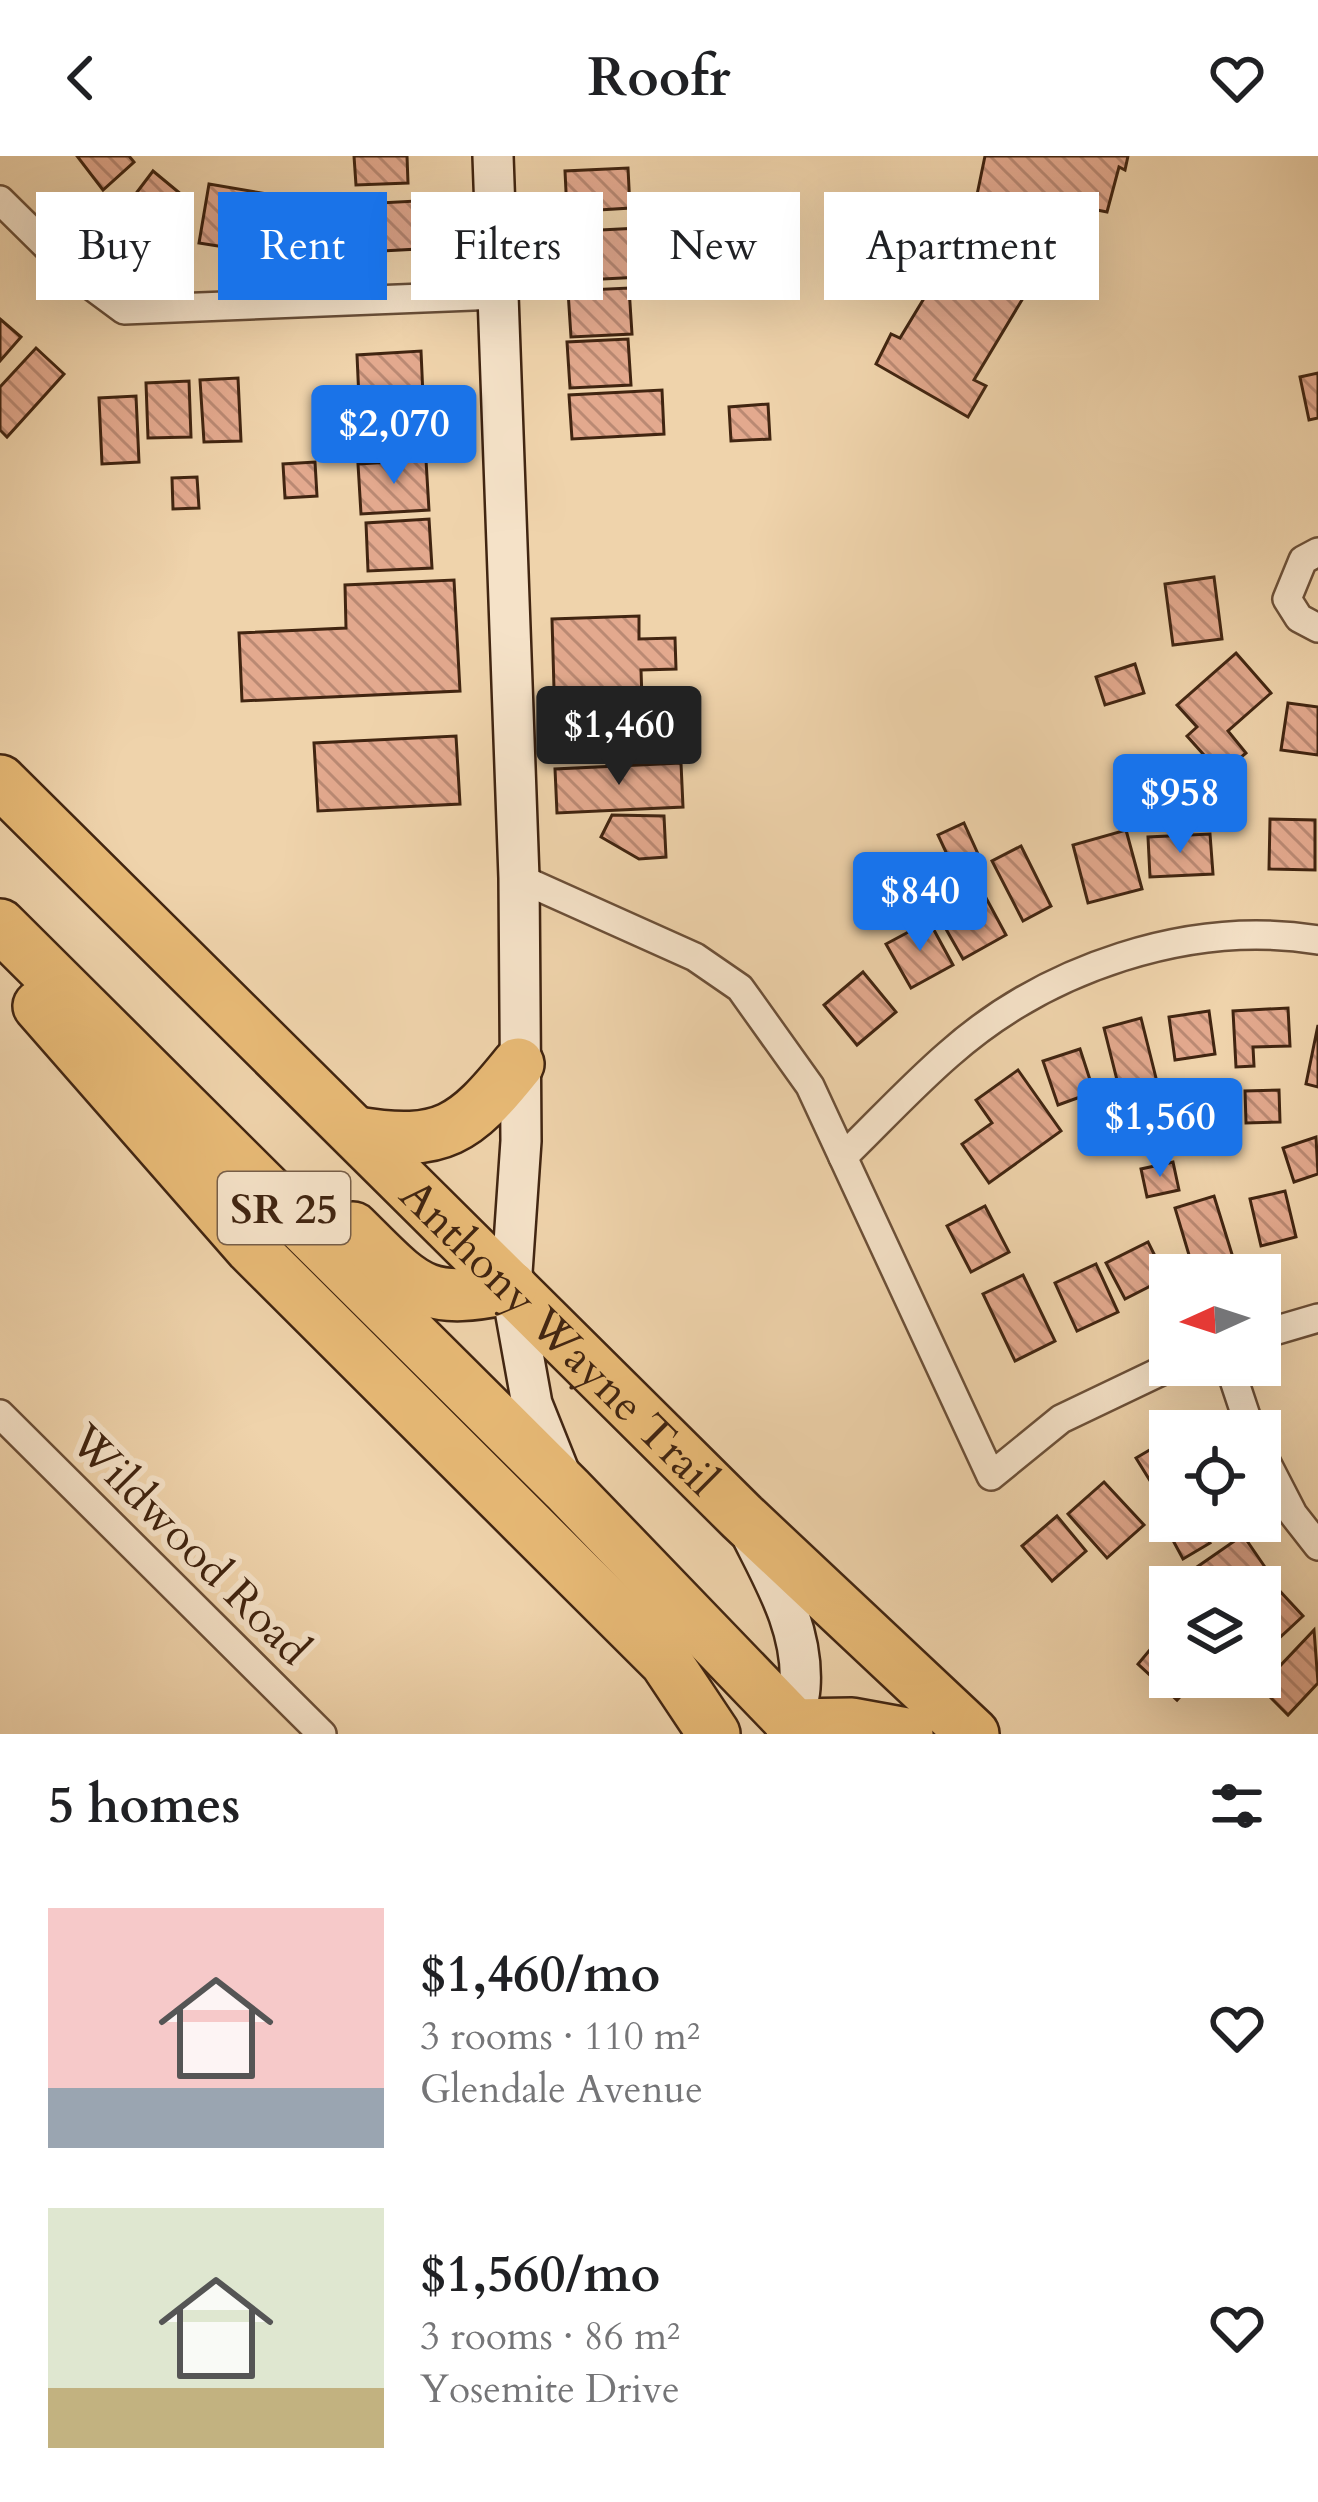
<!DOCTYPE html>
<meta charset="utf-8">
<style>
:root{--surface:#fff;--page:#f2f2f2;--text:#202124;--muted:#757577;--accent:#1a73e8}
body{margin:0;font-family:Cardo,serif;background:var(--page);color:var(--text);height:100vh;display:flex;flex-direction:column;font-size:45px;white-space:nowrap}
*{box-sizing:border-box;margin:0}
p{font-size:39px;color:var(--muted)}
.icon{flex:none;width:66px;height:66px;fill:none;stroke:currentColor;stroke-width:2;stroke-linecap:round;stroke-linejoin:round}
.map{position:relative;height:1578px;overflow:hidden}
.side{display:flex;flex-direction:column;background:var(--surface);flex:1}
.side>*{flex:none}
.banner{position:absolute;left:36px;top:36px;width:1248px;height:108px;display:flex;gap:24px}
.needle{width:78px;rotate:267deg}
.controls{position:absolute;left:1149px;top:1098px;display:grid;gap:24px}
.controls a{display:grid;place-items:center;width:132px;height:132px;border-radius:0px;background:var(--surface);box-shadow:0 12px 48px #0002;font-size:60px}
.price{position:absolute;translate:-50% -102px;padding:0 27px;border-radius:12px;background:var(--accent);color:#fff;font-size:39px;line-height:78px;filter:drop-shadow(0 3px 6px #0008)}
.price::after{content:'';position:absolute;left:50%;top:72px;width:36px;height:27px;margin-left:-18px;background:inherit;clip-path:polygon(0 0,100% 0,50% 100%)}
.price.selected{background:#222;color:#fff}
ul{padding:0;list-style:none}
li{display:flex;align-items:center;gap:36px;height:300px;padding:0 48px}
li span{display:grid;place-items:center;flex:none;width:336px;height:240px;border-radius:0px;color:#555}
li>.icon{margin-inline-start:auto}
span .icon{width:144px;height:144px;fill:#fffc;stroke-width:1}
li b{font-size:51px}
h2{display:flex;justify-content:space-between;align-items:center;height:144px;padding:0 48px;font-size:51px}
.tag{padding:0 42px;border-radius:0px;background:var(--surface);box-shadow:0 12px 48px #0002;font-size:42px;line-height:108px}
.tag.selected{background:var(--accent);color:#fff}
header{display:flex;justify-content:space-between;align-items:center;height:156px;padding:0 48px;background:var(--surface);font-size:54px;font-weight:600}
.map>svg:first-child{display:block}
.building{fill:url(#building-back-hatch);stroke:#412511;stroke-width:3}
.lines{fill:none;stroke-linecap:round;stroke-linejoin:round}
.street-casing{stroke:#6c5038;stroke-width:32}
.secondary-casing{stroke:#412511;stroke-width:44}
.highway-casing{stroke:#412511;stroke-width:56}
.street{stroke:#f5e2c8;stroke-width:27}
.secondary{stroke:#f5e2c8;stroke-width:39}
.highway{stroke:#e8ba76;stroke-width:51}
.labels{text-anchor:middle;stroke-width:12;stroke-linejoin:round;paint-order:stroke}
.shield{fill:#f5e2c8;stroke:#775e48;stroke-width:3}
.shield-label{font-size:42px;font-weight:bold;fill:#412511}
.street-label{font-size:45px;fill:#412511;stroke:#f5e2c8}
</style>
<header><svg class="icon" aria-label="back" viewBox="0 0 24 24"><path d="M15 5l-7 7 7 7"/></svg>Roofr<svg class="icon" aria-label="heart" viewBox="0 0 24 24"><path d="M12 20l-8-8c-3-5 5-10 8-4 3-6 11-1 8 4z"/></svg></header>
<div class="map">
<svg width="1318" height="1578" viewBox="0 0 1318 1578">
<defs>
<pattern id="building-back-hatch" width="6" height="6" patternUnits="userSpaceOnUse" patternTransform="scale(3)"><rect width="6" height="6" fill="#e3a98e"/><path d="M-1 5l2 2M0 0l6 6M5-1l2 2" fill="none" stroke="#ba8973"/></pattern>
</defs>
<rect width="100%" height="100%" fill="#efd3ab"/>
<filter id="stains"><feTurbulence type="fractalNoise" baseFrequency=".00167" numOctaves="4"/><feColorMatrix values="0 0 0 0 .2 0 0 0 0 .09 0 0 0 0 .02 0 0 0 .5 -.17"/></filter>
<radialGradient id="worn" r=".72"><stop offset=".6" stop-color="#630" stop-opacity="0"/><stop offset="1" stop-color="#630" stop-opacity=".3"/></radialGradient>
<g class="building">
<path d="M 77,0 L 129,0 L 134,6 L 103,34 Z"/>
<path d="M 354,0 L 407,0 L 408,27 L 356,29 Z"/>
<path d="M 985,0 L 1128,0 L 1125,14 L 1119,11 L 1107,56 L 1062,47 L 1050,97 L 974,224 L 986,230 L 968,261 L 876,208 L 891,178 L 900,182 L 972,63 Z"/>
<path d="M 628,12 L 630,52 L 567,56 L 565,15 Z"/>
<path d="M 153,15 L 182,39 L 157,71 L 128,48 Z"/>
<path d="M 209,28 L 273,39 L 263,97 L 199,87 Z"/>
<path d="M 416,45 L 418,93 L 345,97 L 343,49 Z"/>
<path d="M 338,63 L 340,92 L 307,94 L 306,65 Z"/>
<path d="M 658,71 L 660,120 L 565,125 L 562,76 Z"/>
<path d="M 629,132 L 632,178 L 571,181 L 568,135 Z"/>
<path d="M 0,163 L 21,181 L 0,205 Z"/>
<path d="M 628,183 L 631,229 L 570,232 L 567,186 Z"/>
<path d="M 36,192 L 64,218 L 7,281 L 0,274 L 0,231 Z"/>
<path d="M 421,195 L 423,240 L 359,243 L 357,199 Z"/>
<path d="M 1318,217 L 1318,262 L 1309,264 L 1300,221 Z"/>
<path d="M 238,222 L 241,285 L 204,286 L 200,224 Z"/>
<path d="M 189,225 L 191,281 L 148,282 L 146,227 Z"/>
<path d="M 662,234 L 664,278 L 572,283 L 569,239 Z"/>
<path d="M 136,240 L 139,306 L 102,308 L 99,242 Z"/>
<path d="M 424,248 L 426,290 L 341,295 L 339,252 Z"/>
<path d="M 768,248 L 770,283 L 731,285 L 729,251 Z"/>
<path d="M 426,304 L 429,354 L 361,358 L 358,308 Z"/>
<path d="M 315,306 L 317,340 L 285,342 L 283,308 Z"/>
<path d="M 197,321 L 199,352 L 173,353 L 172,322 Z"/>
<path d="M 429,363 L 432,412 L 368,415 L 366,367 Z"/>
<path d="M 1214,421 L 1222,483 L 1173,489 L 1165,428 Z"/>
<path d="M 454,424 L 460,535 L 242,545 L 239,477 L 346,472 L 345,429 Z"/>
<path d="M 639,460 L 639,483 L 675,482 L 676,513 L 641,514 L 644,600 L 556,603 L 552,463 Z"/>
<path d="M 1236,497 L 1271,537 L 1228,575 L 1246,597 L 1221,618 L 1187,580 L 1197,571 L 1177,549 Z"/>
<path d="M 1135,508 L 1144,537 L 1105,549 L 1096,521 Z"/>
<path d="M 1288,547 L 1318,551 L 1318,599 L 1281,594 Z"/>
<path d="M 456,580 L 460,648 L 318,655 L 314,587 Z"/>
<path d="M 681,607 L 683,651 L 557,657 L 555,613 Z"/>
<path d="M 1227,624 L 1228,658 L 1188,660 L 1186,626 Z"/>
<path d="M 612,659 L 664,660 L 666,701 L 639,703 L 601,681 Z"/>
<path d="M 1270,663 L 1315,664 L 1315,714 L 1269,713 Z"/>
<path d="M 964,667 L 978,698 L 952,709 L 938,679 Z"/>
<path d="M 1126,674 L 1142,733 L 1088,747 L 1073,689 Z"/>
<path d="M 1210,678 L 1213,718 L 1150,721 L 1148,681 Z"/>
<path d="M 1021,690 L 1051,750 L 1023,765 L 992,705 Z"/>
<path d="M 960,728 L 970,748 L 985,740 L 1006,779 L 963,803 L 930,745 Z"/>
<path d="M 929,765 L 953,809 L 911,832 L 886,788 Z"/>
<path d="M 863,816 L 896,856 L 857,889 L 824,849 Z"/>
<path d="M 1288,852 L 1290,890 L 1253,891 L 1254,910 L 1236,911 L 1233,855 Z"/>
<path d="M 1209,855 L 1215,898 L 1175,904 L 1169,861 Z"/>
<path d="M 1141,862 L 1157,926 L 1143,929 L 1147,946 L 1124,952 L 1104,872 Z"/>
<path d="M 1318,869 L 1318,931 L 1306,928 Z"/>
<path d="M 1080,893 L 1094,936 L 1058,949 L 1043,905 Z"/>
<path d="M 1018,914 L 1061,975 L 989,1027 L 962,988 L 992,967 L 976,944 Z"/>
<path d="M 1279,934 L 1280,966 L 1246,967 L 1245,935 Z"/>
<path d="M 1316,981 L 1318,1018 L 1294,1026 L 1283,992 Z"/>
<path d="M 1173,1006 L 1179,1034 L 1147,1041 L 1141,1013 Z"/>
<path d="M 1285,1035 L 1296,1081 L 1261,1090 L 1250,1043 Z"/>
<path d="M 1214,1040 L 1235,1108 L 1195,1119 L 1175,1052 Z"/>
<path d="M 985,1050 L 1009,1096 L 971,1116 L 947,1070 Z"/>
<path d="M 1148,1086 L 1166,1122 L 1125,1143 L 1106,1107 Z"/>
<path d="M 1096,1108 L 1118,1156 L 1077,1175 L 1055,1127 Z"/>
<path d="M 1023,1119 L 1055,1185 L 1015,1205 L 983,1138 Z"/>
<path d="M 1170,1282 L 1170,1357 L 1136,1302 Z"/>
<path d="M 1104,1326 L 1144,1369 L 1107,1402 L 1068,1358 Z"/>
<path d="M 1057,1360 L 1086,1395 L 1052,1425 L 1022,1390 Z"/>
<path d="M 1190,1365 L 1197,1365 L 1210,1387 L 1183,1403 L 1169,1377 Z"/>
<path d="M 1243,1379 L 1267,1414 L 1242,1431 L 1210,1431 L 1197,1411 Z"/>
<path d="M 1277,1432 L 1303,1460 L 1260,1500 L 1260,1448 Z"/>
<path d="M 1314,1474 L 1318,1527 L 1288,1559 L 1260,1531 Z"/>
<path d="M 1159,1483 L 1170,1493 L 1170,1521 L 1198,1521 L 1177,1544 L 1138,1508 Z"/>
</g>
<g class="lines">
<g class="street-casing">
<g id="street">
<path d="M 0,44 L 74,117 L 124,154 L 498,139"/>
<path d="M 1318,396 L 1303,404 L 1287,443 L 1299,462 L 1318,472"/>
<path d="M 519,722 L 695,801 L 740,832 L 810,930 L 991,1320 L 1061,1263 L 1174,1209"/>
<path d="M 843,1001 C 878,967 912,930 949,898 C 1046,812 1190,763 1318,784"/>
<path d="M 1260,1179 L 1318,1162"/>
<path d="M 1229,1209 L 1251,1275"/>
<path d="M 0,1258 L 322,1578"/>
<path d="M 1260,1294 L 1293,1358 L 1318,1390"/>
</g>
</g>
<g class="secondary-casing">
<g id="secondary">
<path d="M 493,0 L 519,722 L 521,985 L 511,1131 L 532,1248 L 560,1318"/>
<path d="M 753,1382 C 777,1429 804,1477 800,1532 C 799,1548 791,1562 791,1578"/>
</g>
</g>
<g class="highway-casing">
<g id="highway">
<path id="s1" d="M 0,625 L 742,1361 L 973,1578"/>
<path d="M 0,769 L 568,1334 L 803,1578"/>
<path d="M 39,850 L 251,1092 L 666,1506 L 714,1578"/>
<path d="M 356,977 C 443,991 465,974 518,908"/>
<path d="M 353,1072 C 414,1132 423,1151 511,1131"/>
<path d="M 791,1569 L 852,1568 L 907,1578"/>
</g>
</g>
<use href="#street" class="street"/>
<use href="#secondary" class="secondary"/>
<use href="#highway" class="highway"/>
</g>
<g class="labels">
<rect class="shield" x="218" y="1016" width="132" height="72" rx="9"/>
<g class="shield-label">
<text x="284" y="1067">SR 25</text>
</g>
<g class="street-label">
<text dy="16" stroke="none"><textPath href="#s1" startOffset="789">Anthony Wayne Trail</textPath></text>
<text transform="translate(191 1388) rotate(45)" y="16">Wildwood Road</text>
</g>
</g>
<rect width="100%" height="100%" filter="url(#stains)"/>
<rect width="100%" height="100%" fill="url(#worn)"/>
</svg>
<div class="controls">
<a><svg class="needle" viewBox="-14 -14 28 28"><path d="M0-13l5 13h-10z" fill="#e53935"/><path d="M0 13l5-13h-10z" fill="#757577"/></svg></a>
<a><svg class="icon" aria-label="locate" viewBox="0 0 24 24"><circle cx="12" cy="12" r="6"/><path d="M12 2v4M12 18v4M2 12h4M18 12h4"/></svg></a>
<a><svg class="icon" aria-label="layers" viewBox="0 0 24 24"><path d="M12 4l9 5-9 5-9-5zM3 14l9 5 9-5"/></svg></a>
</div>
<b class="price" style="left:394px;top:331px">$2,070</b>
<b class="price selected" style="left:619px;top:632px">$1,460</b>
<b class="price" style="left:1180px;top:700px">$958</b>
<b class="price" style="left:920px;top:798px">$840</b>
<b class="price" style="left:1160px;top:1024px">$1,560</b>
<div class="banner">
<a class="tag">Buy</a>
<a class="tag selected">Rent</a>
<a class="tag">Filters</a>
<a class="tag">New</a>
<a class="tag">Apartment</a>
</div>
</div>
<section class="side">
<h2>5 homes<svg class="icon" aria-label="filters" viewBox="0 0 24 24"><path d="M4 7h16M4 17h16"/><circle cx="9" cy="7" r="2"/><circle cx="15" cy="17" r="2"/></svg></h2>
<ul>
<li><span style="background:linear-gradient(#f6c9c9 75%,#9aa5b1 0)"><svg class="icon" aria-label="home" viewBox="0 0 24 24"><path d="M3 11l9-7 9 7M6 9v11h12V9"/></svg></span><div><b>$1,460/mo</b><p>3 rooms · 110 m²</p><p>Glendale Avenue</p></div><svg class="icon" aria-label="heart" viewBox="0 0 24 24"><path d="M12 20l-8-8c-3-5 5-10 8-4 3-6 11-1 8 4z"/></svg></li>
<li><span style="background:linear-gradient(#dfe7d0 75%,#c2b280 0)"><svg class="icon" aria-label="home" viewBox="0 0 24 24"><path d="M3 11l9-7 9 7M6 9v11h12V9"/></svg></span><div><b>$1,560/mo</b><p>3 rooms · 86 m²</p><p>Yosemite Drive</p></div><svg class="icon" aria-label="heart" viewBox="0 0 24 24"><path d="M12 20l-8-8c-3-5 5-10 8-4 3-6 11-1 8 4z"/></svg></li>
</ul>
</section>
